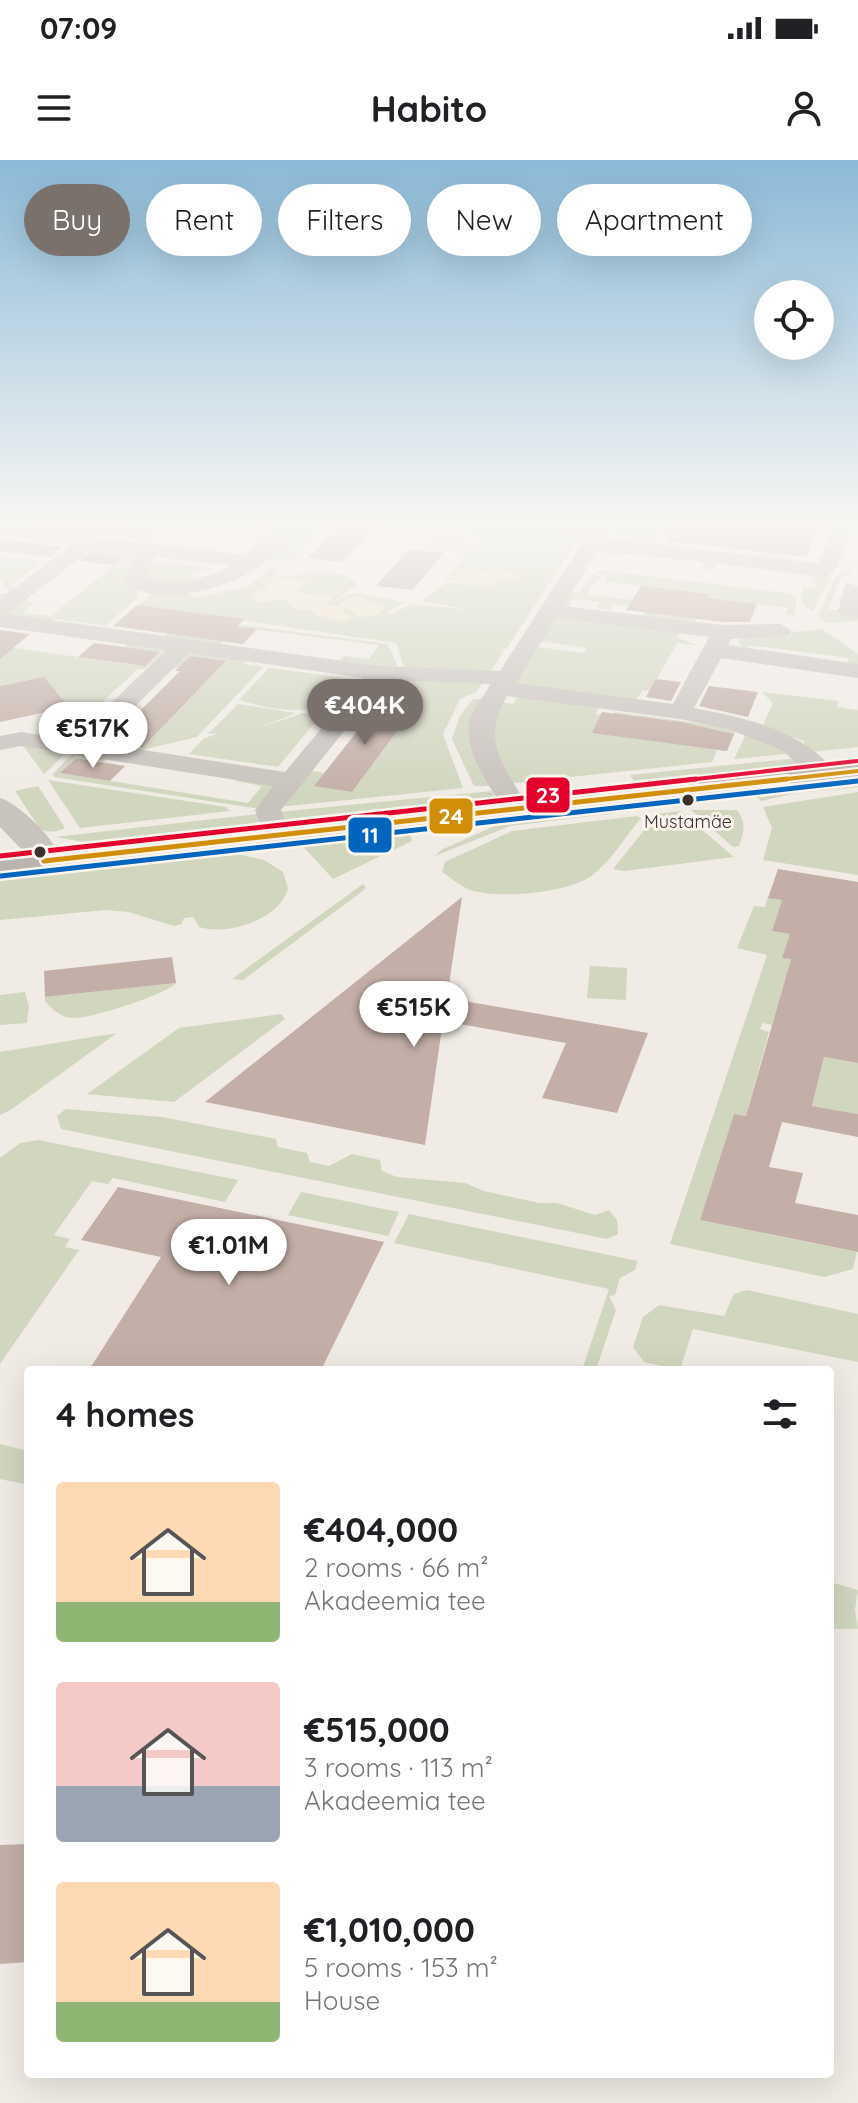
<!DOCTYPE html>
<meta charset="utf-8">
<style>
:root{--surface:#fff;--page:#f6f6f6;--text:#202124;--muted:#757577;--accent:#7a716c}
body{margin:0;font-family:Quicksand,sans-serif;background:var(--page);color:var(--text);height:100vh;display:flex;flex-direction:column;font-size:30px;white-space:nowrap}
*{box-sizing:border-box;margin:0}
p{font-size:26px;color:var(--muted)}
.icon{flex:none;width:44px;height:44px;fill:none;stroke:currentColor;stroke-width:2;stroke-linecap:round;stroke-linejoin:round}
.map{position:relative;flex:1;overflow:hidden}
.side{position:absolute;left:24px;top:1206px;width:810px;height:712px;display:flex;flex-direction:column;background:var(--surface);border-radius:8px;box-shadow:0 8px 32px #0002}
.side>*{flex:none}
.banner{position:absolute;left:24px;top:24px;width:810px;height:72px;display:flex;gap:16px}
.fabs{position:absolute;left:754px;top:120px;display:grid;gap:16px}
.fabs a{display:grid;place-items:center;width:80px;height:80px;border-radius:50%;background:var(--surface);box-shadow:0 8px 32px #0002;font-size:40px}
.price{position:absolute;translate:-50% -68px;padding:0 18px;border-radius:28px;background:#fff;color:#222;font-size:26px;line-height:52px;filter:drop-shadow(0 2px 4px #0008)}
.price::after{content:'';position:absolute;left:50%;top:48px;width:24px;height:18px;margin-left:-12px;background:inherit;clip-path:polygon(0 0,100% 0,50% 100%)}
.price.current{background:var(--accent);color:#fff}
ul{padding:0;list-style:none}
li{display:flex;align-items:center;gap:24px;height:200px;padding:0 32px}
li span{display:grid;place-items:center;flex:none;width:224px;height:160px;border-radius:8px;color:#555}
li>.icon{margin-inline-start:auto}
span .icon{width:96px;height:96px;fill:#fffc;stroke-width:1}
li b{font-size:34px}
h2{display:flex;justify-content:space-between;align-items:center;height:96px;padding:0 32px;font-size:34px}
.tag{padding:0 28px;border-radius:36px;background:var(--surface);box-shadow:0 8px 32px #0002;font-size:28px;line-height:72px}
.tag.current{background:var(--accent);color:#fff}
.status{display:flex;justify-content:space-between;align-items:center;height:56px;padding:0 40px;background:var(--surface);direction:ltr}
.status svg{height:22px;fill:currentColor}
header{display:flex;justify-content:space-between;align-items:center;height:104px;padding:0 32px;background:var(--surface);font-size:36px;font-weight:700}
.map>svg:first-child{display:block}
.green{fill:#d1d6bf}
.sand{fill:#efe3cc}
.building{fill:#c3afa7}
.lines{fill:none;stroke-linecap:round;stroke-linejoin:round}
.minor-tunnel{stroke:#ccc6c0;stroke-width:23;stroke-dasharray:23 11;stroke-linecap:butt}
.minor{fill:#c9c3be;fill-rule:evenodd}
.tertiary{fill:#c9c3be;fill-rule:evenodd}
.secondary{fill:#bab3ae;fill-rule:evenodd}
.bus-1-far1-casing{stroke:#fbf5ee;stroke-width:8}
.bus-1-casing{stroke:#fbf5ee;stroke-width:10}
.bus-2-casing{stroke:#fbf5ee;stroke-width:10}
.bus-3-far1-casing{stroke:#fbf5ee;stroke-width:8}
.bus-3-casing{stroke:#fbf5ee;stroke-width:10}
.bus-1-far1{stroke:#d18e09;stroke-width:4}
.bus-1{stroke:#d18e09;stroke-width:5}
.bus-2{stroke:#0065bd;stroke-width:5}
.bus-3-far1{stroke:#e4002b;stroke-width:4}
.bus-3{stroke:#e4002b;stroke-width:5}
.bus-dot{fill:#3b302b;stroke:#fbf5ee;stroke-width:3}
.labels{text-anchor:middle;stroke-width:6;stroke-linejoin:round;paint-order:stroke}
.far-bus-label{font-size:18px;fill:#3b302b;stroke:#fbf5ee}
.line-badge{stroke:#fbf5ee;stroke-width:3}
.badge-label{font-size:22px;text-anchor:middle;font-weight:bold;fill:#fff}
</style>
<div class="status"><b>07:09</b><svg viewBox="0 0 49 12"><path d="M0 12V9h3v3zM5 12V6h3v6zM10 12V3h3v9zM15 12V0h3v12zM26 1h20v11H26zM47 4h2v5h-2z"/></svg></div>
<header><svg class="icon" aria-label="menu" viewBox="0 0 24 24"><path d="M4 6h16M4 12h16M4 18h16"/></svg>Habito<svg class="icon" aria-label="person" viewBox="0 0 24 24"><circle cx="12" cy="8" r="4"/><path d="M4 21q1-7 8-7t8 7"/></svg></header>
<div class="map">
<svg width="858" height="1943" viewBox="0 0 858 1943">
<rect width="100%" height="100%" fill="#f0ebe5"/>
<g class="green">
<path d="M 296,365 L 327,365 L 291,401 L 263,400 Z"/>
<path d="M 390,365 C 424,365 561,358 582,374 L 507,488 L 500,490 L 504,491 L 489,514 L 406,513 L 396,483 L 139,445 L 152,434 L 186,431 L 194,438 L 248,427 L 270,407 L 279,409 L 275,414 L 294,417 L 308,410 L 323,411 L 347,415 L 357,424 L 333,442 L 352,433 L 405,442 L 387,452 L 390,454 L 413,444 L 470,450 L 421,441 L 447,422 L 481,426 L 446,419 L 478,381 L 512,385 L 475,376 Z"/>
<path d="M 616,365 L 660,366 L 664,375 L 655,382 L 631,380 L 629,383 L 612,379 L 609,376 Z"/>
<path d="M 99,385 L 140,391 L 142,430 L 136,434 L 140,435 L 103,468 L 103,465 L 55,459 L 47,464 L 0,454 L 18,440 L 34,442 L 23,453 L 51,456 L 126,395 L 99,391 L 88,400 L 72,398 L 85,388 Z"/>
<path d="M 610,388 L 616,389 L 832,415 L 813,451 L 803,445 L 801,433 L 804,427 L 814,428 L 817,422 L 812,421 L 813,416 L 717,404 L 713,410 L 701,409 L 704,402 L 624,393 L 620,398 L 605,396 Z"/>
<path d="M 0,396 L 43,401 L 11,425 L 17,433 L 0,446 L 0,434 L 9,432 L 0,419 Z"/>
<path d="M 147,400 L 211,408 L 190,415 L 203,419 L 198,421 L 150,425 L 141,409 Z"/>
<path d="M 601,410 L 786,433 L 797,437 L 795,455 L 786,454 L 788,448 L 708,438 L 710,434 L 605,422 L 607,415 L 593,413 Z"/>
<path d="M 844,410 L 852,411 L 850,416 L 842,415 L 828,449 L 858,453 L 858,461 L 827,463 L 819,457 L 820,451 L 834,419 Z"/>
<path d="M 592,415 L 601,416 L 586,434 L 690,447 L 698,454 L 695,462 L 642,460 L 647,448 L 613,444 L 610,450 L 597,448 L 600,442 L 573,439 L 566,450 L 561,449 L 571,432 L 580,433 Z"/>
<path d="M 555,456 L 682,470 L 678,478 L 697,485 L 677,483 L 650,531 L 643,530 L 634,543 L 513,525 L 538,487 L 583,493 L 587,488 L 540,481 Z"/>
<path d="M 188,458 L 388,484 L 399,510 L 365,504 L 360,509 L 336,505 L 344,496 L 369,499 L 379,485 L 213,464 L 225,480 L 218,487 L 163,478 L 182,459 Z"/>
<path d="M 822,469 L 858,494 L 858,506 L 847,505 L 849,498 L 748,485 L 746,490 L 738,483 C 748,468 774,476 790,477 L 792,472 Z"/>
<path d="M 131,481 L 165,487 L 169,491 L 163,492 L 145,509 L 138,509 L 100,544 L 87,547 L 93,554 L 87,558 L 78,547 L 70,548 L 50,525 L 35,528 L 28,520 L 0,526 L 0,486 L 134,505 L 148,491 L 124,488 Z"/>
<path d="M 189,491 L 248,498 L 244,504 L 263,507 L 197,577 L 137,591 L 141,588 L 92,581 L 113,560 L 128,563 L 116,576 L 149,581 L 225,502 L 182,509 L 168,507 Z"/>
<path d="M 269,508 L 353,519 C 347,525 342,533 336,539 C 313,558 264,548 239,540 Z"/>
<path d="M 387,518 L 484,521 L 476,532 L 460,539 L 443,574 L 463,628 L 279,647 L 307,610 L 325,613 L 315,626 L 352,632 L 416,547 L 373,552 L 356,550 L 377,523 Z"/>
<path d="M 762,532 L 839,541 L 837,547 L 858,550 L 858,587 L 812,592 L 805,588 L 804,581 L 762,567 L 773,543 Z"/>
<path d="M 518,536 L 599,547 L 596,554 L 613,556 L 615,552 L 719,566 L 735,572 L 727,591 L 717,590 L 712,602 L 513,623 C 491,584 488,586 499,542 L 513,544 Z"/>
<path d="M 473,539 L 482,539 L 491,626 L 474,626 L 452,579 L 460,556 Z"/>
<path d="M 238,544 L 296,553 L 256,569 L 303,553 L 321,555 L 278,607 L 189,594 L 203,579 L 218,573 L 208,574 Z"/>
<path d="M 746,574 L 795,593 L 734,599 Z"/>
<path d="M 21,583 L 69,590 L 44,614 Z"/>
<path d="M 74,592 L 110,596 L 104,601 L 76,597 L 61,613 L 248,643 L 262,626 L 236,621 L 241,616 L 276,625 L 261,647 L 254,648 L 54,617 L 53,614 Z"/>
<path d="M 798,598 L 800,605 L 791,609 L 637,626 L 630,615 Z"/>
<path d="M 48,620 L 226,647 L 230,651 L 80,668 Z"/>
<path d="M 858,621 L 858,627 L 796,633 L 761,641 L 755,635 Z"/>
<path d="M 38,626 L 65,668 C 59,672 47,673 40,669 L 15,631 Z"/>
<path d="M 492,631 L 494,638 L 485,643 L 297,663 L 283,660 L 278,652 Z"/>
<path d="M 858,632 L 858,715 L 763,700 L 772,668 L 763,647 Z"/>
<path d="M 638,646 L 640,650 L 510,666 L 435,696 L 441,690 L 508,660 Z"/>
<path d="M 691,650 L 737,650 C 747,663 744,672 739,686 L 733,687 Z"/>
<path d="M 680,651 L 734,697 L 624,711 L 613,709 L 657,654 Z"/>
<path d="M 259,654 L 260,661 L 249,668 L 95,684 L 55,677 Z"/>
<path d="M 637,656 L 641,658 C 625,677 609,705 588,718 C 565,733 493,740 468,729 C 459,725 450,717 442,712 L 445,702 L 512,671 Z"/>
<path d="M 397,672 L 410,674 L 412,681 L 333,719 L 300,683 Z"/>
<path d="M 226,692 L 264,700 L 283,712 L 288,729 C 279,760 227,776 199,767 L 193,757 L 184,758 L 181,764 L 174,766 L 129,752 L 106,750 L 0,760 L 0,716 Z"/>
<path d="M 363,724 L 366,727 L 364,730 L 243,820 L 232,819 Z"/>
<path d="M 768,737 L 782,740 L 772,771 L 798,775 L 783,798 L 791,799 L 772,865 L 762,863 L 760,869 L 769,872 L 746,956 L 734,954 L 700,1060 L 857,1092 L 853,1109 L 824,1117 L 670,1084 L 767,795 L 737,788 L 754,746 L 765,747 Z"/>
<path d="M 590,806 L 627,808 L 626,840 L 587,838 Z"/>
<path d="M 176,823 C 165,835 88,860 71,858 C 61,857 50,848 45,841 L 45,837 Z"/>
<path d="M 25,832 L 29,847 L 27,863 L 0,865 L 0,835 Z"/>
<path d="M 281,854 L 285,859 L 174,942 L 87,934 L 179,868 Z"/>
<path d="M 117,873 L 12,949 L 0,955 L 0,892 Z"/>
<path d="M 824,897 L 858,903 L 858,954 L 812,946 Z"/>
<path d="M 66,949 L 162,957 L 276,979 L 278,987 L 307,993 L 310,1002 L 329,1006 L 352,994 L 380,1000 L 382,1011 L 397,1017 L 465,1023 L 484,1031 L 539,1043 L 557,1043 L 595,1055 L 609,1050 L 617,1060 L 618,1074 L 607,1079 L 61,969 L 57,956 Z"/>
<path d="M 38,980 L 238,1020 L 225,1042 L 113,1018 L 108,1024 L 92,1021 L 54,1075 L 70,1079 L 65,1087 L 79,1090 L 0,1204 L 0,998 L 20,983 Z"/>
<path d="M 301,1032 L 399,1052 L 388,1076 L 288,1055 Z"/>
<path d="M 409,1054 L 638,1101 L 635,1110 L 620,1118 L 615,1135 L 609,1136 L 616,1150 L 596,1210 L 582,1210 L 609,1129 L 394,1083 Z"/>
<path d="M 747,1130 L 858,1154 L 858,1202 L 693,1169 L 680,1210 L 644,1202 L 633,1187 L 643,1157 L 659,1145 L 724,1156 L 734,1134 Z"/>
<path d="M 0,1284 L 28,1291 L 28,1325 L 0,1319 Z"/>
<path d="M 830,1422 L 858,1430 L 855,1450 L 858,1469 L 830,1469 Z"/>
</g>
<g class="sand">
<path d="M 432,375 L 466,378 L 471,382 L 457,392 L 418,388 Z"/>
<path d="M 466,408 L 485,412 L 495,409 L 518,415 L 514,420 L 499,419 L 491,427 L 451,419 L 459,409 Z"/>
<path d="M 274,417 L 308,421 L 298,431 L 309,435 L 333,435 L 327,444 L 336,446 L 357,435 L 387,448 L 376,455 L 359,458 L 346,446 L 342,452 L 354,456 C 340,467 331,456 316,456 L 312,450 L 296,450 L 284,439 L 257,443 L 250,434 L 265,428 Z"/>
</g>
<g class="building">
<path d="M 27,365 L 129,365 L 158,369 L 145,380 Z"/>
<path d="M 340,365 L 377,365 L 341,402 L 308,398 Z"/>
<path d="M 668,365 L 820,365 L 806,397 L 667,381 Z"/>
<path d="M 0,378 L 63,387 L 49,397 L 0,391 Z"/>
<path d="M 409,389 L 444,393 L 413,430 L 376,426 Z"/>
<path d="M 93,391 L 125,396 L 114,405 L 80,401 Z"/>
<path d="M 641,426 L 710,434 L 708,438 L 757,444 L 750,462 L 723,462 L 626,450 Z"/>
<path d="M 137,445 L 244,459 L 237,467 L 257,469 L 243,484 L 113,466 Z"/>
<path d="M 0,470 L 30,474 L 0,499 Z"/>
<path d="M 94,483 L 159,492 L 145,506 L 78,497 Z"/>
<path d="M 190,496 L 226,501 L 143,587 L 109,582 L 180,511 L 175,511 Z"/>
<path d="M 44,517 L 69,547 L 0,562 L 0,526 Z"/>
<path d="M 656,519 L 681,522 L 671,541 L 646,537 Z"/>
<path d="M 709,526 L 758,532 L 748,557 L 699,546 Z"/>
<path d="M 381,541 L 416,546 L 352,632 L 314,626 Z"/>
<path d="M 602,552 L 680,562 L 734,574 L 727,591 L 592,573 Z"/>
<path d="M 76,598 L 125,606 L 110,621 L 60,613 Z"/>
<path d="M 778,709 L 858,722 L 858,903 L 824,897 L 812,946 L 858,954 L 858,977 L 782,962 L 769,1007 L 803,1013 L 795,1043 L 858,1055 L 858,1092 L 700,1060 L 734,954 L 746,956 L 791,799 L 782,798 L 790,774 L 772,771 L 782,740 L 768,738 Z"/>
<path d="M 462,737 L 447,838 L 648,873 L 617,953 L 542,938 L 566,883 L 443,861 L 425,985 L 205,942 Z"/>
<path d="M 172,797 L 176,823 L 45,837 L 44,811 Z"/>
<path d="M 118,1027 L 384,1082 L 321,1210 L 89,1210 L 161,1097 L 81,1080 Z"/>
<path d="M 28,1684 L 28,1802 L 0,1804 L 0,1685 Z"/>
</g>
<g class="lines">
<path class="minor-tunnel" d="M 850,448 L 858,424"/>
<g class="minor">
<path d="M 0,365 L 247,395 L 279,365 L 301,365 C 289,381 272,398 255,409 C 227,428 150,451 124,419 L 136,394 L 92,388 L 8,454 L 379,506 L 500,511 L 588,374 L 557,371 L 547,365 L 614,365 L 606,378 L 818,403 L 835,365 L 855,365 L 835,410 L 825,416 L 598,390 L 563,446 L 723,465 L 781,464 L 792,471 L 789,476 L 731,479 L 728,485 L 858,504 L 858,518 L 721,498 L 694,548 C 745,558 806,570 837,615 L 833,620 L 815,620 L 782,590 L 728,569 L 680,559 L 507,536 C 479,582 506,608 529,649 L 525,655 L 507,655 L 503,649 C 489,624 460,587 471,556 C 475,545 486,535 490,524 L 385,520 L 281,650 L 290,675 L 286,681 L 266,681 L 255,650 L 273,626 L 21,586 L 0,590 L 0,576 L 21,572 L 73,580 L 166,490 L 0,467 L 0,439 L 70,385 L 0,375 ZM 157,397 L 231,406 C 208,417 171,431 146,417 L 152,401 ZM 556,458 L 709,477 L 673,544 L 516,523 ZM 189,493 L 363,518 L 285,612 L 98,583 Z"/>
<path d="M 850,441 L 858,444 L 858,458 L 841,455 L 838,450 L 842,443 Z"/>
</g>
<path class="tertiary" d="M 0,638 C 18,643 59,682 61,701 L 56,708 L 44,711 L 32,708 L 26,694 L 0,667 Z"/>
<path class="secondary" d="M 858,601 L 858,621 L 0,717 L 0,695 Z"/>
<g class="bus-1-far1-casing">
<path id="bus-1-far1" d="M 769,621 L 858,611"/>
</g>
<g class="bus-1-casing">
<path id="bus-1" d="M 44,701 L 787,619"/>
</g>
<g class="bus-2-casing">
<path id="bus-2" d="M 1,716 L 858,621"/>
</g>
<g class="bus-3-far1-casing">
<path id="bus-3-far1" d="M 678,621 L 857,601"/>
</g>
<g class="bus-3-casing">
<path id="bus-3" d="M 0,696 L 696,619"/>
</g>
<use href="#bus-1-far1" class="bus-1-far1"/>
<use href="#bus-1" class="bus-1"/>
<use href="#bus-2" class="bus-2"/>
<use href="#bus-3-far1" class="bus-3-far1"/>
<use href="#bus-3" class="bus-3"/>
</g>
<linearGradient id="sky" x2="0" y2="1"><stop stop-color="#8bbad8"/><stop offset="0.57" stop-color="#f8f6f3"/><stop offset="1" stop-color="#f8f6f3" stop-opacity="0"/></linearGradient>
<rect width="858" height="637" fill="url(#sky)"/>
<g class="bus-dot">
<circle cx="688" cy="640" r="7"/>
<circle cx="40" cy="692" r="7"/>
</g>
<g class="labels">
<g class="far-bus-label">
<text x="688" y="668">Mustamäe</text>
</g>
</g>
<g class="line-badge">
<rect x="525" y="616" width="46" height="38" rx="8" fill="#e4002b"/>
<rect x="428" y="637" width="46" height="38" rx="8" fill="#d18e09"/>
<rect x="347" y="656" width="46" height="38" rx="8" fill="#0065bd"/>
</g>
<g class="badge-label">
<text x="548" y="643">23</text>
<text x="451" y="664">24</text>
<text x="370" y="683">11</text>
</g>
</svg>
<div class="fabs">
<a><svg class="icon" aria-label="locate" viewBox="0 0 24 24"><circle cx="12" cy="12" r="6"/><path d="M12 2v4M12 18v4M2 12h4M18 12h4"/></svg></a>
</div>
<b class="price current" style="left:365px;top:587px">€404K</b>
<b class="price" style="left:93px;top:610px">€517K</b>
<b class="price" style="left:414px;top:889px">€515K</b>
<b class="price" style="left:229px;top:1127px">€1.01M</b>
<div class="banner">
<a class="tag current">Buy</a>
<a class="tag">Rent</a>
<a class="tag">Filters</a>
<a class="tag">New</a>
<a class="tag">Apartment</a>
</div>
<section class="side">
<h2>4 homes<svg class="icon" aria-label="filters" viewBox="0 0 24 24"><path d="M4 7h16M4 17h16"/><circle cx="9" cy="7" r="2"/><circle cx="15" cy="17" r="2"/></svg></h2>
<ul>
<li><span style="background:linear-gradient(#ffd9b3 75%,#8fb573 0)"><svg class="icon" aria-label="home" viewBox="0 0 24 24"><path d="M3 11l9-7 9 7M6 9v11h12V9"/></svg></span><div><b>€404,000</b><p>2 rooms · 66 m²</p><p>Akadeemia tee</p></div></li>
<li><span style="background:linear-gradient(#f6c9c9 65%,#9aa5b1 0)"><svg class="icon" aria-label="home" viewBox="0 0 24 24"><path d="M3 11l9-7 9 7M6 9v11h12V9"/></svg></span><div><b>€515,000</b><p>3 rooms · 113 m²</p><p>Akadeemia tee</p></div></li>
<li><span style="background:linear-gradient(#ffd9b3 75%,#8fb573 0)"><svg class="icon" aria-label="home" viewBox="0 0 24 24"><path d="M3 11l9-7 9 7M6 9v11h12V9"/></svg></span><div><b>€1,010,000</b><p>5 rooms · 153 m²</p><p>House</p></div></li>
</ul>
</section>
</div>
